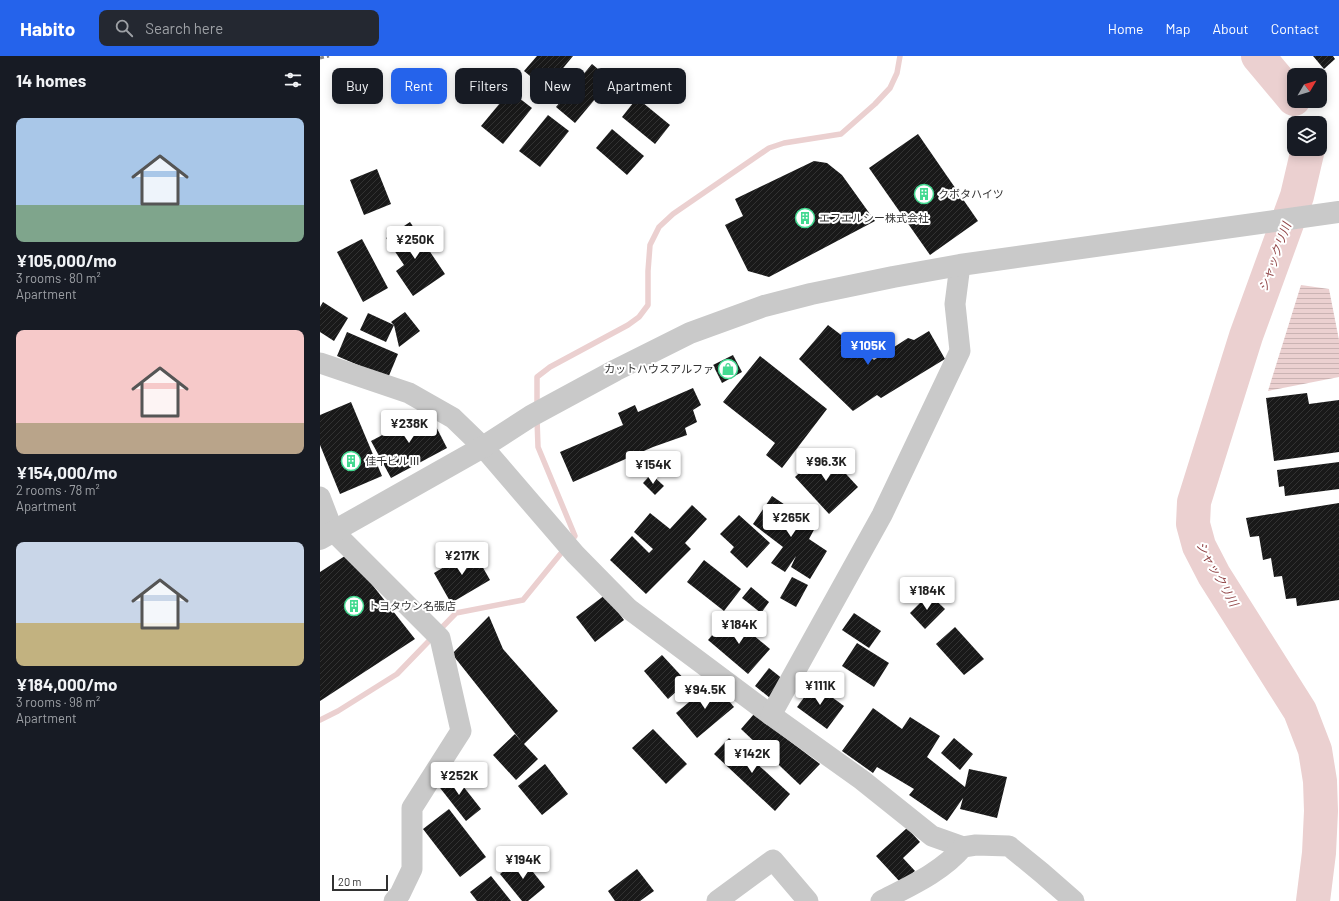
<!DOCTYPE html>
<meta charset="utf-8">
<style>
:root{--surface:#171b24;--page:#242831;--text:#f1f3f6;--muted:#9ea1a6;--accent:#2563eb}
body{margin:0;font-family:Barlow,"Noto Sans JP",sans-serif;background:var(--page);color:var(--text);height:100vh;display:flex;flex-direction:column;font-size:15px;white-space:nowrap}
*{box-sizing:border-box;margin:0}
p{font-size:13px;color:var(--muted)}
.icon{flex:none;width:22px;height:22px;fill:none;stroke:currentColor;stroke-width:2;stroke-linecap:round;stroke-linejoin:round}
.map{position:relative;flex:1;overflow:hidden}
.details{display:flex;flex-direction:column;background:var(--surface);width:320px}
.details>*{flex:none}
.top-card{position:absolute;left:12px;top:12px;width:380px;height:36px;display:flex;gap:8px}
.needle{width:26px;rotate:52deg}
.tools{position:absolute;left:967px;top:12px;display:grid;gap:8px}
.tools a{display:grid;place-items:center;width:40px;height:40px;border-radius:8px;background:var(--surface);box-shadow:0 2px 10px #0003;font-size:20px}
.scale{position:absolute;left:12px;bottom:10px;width:56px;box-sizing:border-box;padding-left:4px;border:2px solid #323232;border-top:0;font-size:11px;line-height:14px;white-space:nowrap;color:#323232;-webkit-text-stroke:3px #fff;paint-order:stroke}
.price{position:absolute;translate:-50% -34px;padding:0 9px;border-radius:4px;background:#fff;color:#222;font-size:13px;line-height:26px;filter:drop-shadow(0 1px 2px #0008)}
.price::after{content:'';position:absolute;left:50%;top:24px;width:12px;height:9px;margin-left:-6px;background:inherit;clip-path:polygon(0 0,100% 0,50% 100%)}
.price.selected{background:var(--accent);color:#fff}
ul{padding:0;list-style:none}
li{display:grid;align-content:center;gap:8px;height:212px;padding:0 16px}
li span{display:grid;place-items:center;height:124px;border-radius:8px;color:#555}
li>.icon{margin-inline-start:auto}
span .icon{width:72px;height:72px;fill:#fffc;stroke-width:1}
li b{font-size:17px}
h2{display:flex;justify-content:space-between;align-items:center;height:48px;padding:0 16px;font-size:17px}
.tag{padding:0 14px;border-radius:8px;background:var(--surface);box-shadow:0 2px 10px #0003;font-size:14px;line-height:36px}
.tag.selected{background:var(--accent);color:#fff}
header{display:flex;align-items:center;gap:24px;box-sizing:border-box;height:56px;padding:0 20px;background:var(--accent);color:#fff}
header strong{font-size:19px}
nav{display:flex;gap:22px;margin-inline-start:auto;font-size:14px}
.search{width:280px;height:36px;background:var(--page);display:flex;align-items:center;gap:10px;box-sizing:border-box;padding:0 14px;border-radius:8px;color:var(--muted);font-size:15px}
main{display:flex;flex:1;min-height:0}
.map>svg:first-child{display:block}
.water{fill:url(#water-rules)}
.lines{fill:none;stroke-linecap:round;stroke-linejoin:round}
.stream{stroke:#ebd0d0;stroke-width:5.5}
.river{stroke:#ebd0d0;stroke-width:34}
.building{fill:url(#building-hatch)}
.minor{stroke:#c9c9c9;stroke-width:21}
.tertiary{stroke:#c9c9c9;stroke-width:22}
.rail{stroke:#878787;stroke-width:3;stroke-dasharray:4 3;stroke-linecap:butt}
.labels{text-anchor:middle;stroke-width:4;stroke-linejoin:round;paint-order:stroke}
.poi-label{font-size:11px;fill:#323232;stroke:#fff;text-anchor:start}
.water-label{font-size:12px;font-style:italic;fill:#904446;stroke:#fff}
</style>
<header>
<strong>Habito</strong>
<div class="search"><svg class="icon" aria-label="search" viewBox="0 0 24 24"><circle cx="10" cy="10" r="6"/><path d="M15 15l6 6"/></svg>Search here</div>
<nav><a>Home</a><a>Map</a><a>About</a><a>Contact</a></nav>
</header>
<main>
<section class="details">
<h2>14 homes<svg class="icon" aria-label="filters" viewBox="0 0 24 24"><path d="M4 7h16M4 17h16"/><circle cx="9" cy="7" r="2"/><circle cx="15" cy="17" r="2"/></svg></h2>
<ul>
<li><span style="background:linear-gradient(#a9c7e8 70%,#7fa58c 0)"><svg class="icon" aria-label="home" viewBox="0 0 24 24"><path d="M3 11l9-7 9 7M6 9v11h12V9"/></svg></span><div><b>¥105,000/mo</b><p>3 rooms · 80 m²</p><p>Apartment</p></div></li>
<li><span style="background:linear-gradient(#f6c9c9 75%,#b9a48a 0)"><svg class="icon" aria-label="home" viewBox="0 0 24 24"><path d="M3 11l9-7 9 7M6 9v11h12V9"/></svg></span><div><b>¥154,000/mo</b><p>2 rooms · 78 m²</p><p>Apartment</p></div></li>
<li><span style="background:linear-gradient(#c9d6e8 65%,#c2b280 0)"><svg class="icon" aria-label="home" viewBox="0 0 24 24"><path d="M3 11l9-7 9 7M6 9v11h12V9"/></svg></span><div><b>¥184,000/mo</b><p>3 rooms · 98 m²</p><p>Apartment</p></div></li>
</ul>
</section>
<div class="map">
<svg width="1019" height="845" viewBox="0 0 1019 845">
<defs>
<pattern id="water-rules" width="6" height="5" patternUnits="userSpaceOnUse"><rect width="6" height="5" fill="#ebd0d0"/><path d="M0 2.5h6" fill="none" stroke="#cab3b3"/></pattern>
<pattern id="building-hatch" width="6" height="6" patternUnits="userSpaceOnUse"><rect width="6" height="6" fill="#191919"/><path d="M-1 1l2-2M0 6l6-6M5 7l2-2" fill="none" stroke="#323232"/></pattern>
</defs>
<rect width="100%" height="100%" fill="#fff"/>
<path class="water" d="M 981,229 L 1009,233 L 1019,284 L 1019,321 L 948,335 Z"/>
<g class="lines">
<g class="stream">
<path d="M 217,350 L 217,321 L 230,311 L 308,269 L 319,261 L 328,249 L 328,215 L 330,189 L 339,171 L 353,158 L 449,92 L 464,87 L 521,78 L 555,48 L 570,32 L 577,17 L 580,0"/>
<path d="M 0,664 L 18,655 L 77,618 L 136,557 L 203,544 L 255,480 L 218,391 L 217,363"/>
</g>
<g class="river">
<path d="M 938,0 L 974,43"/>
<path d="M 988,93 L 977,140 L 926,280 L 874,446 L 873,468 L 879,490 L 894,519 L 925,568 L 980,655 L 995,694 L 1000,725 L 1001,755 L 999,797 L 993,845"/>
</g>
</g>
<g class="building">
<path d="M 217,0 L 253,0 L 226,33 L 204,15 Z"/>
<path d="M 993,0 L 1013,0 L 1015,3 L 1004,13 Z"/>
<path d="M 272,8 L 291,24 L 255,67 L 236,51 Z"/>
<path d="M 190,35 L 212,52 L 183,88 L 161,70 Z"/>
<path d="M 317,42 L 350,69 L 335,88 L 302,61 Z"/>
<path d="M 228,59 L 249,75 L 220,111 L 199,95 Z"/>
<path d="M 292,73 L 324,100 L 307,119 L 276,92 Z"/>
<path d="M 598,78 L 658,165 L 610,199 L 549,112 Z"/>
<path d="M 494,105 L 507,107 L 522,119 L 555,165 L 449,221 L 428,215 L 405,169 L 423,160 L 415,143 Z"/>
<path d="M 57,113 L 71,148 L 44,159 L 30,124 Z"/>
<path d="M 90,166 L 125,218 L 93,240 L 76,215 L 84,209 L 66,182 Z"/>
<path d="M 42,183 L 68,232 L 43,246 L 17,196 Z"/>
<path d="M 3,246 L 28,262 L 14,285 L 0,276 L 0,251 Z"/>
<path d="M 85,256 L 100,275 L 79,291 L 74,269 L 66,286 L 40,274 L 48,257 L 74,269 L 71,266 Z"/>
<path d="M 508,269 L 554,304 L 588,282 L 594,284 L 609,275 L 625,303 L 561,342 L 557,339 L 533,355 L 479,303 Z"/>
<path d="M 27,276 L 78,298 L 68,322 L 17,300 Z"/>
<path d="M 413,299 L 422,316 L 402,327 L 393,309 Z"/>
<path d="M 440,300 L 507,353 L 462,412 L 446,399 L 455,387 L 403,346 Z"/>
<path d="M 373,332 L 381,349 L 373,354 L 377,366 L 365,372 L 367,379 L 333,391 L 253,426 L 240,396 L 303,369 L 298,357 L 315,349 L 318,356 Z"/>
<path d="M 987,337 L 989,348 L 1019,344 L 1019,396 L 954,405 L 946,342 Z"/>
<path d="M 31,346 L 62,420 L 20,438 L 0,389 L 0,359 Z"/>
<path d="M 108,355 L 127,392 L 71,422 L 51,385 Z"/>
<path d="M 504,394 L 538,431 L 509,458 L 475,421 Z"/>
<path d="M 1019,406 L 1019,433 L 965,440 L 964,430 L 959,431 L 957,414 Z"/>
<path d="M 331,418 L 344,430 L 335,439 L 323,427 Z"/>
<path d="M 452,440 L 496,470 L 489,483 L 507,495 L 490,523 L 471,511 L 476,500 L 465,516 L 451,507 L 463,491 L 433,468 Z"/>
<path d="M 1019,447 L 1019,544 L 977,550 L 976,542 L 966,543 L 962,520 L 954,521 L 951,502 L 943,504 L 939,480 L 930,481 L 926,462 Z"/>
<path d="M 372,449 L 387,463 L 365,487 L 371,493 L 326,538 L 290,504 L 312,480 L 329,497 L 333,493 L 314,476 L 330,457 L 350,473 Z"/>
<path d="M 419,459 L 450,487 L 427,512 L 410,496 L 414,491 L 400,478 Z"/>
<path d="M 153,494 L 170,524 L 131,547 L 114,517 Z"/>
<path d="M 28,498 L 95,583 L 0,645 L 0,516 Z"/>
<path d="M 384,504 L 421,533 L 404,555 L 367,526 Z"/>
<path d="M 472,521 L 488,529 L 476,551 L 460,542 Z"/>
<path d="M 431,531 L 449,546 L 441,557 L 422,542 Z"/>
<path d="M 609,538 L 625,553 L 605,573 L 590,557 Z"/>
<path d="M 285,539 L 304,564 L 275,586 L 256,561 Z"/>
<path d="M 534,557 L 561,575 L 549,592 L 522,574 Z"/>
<path d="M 409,559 L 450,593 L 428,618 L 388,584 Z"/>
<path d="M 169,560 L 183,593 L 238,655 L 204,688 L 218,703 L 196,724 L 173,699 L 195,678 L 202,686 L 132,598 Z"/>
<path d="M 635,571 L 664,603 L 644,619 L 616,588 Z"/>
<path d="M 537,587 L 569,607 L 554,631 L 522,610 Z"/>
<path d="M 342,599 L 367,626 L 348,643 L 324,615 Z"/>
<path d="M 449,612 L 464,624 L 450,642 L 435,630 Z"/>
<path d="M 393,626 L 414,651 L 377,682 L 356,657 Z"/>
<path d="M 494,628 L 524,650 L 507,673 L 477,651 Z"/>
<path d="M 553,652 L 582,673 L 590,661 L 620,680 L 607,701 L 645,731 L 649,713 L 687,721 L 677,762 L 640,753 L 643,742 L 627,765 L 589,739 L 594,733 L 557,711 L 553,717 L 522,695 Z"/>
<path d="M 434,658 L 500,708 L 480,729 L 421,673 Z"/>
<path d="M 333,673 L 367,708 L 346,728 L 312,692 Z"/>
<path d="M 409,682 L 470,738 L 455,755 L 394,698 Z"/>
<path d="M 634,682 L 653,698 L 640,714 L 621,697 Z"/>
<path d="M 225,708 L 248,738 L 222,759 L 198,730 Z"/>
<path d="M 132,716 L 161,753 L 146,765 L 117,728 Z"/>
<path d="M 129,753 L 166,801 L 140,821 L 103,773 Z"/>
<path d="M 587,772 L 600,786 L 583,802 L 595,815 L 581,827 L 556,800 Z"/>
<path d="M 201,801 L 225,831 L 208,845 L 202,845 L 180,818 Z"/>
<path d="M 317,813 L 334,835 L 320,845 L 295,845 L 288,835 Z"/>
<path d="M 171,820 L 191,845 L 157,845 L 150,836 Z"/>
</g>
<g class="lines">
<g class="minor">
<path d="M 0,307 L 89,337 L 133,362 L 163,391 L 255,498 L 309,553 L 451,659 L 542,724 L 612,780 L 643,791"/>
<path d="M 0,441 L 13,475 L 120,582 L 141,675 L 92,752 L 92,813 L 80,838 L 74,845"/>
<path d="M 451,659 L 562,459 L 640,295 L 635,248 L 640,209"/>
<path d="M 397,845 L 453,804 L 488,845"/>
<path d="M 561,845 C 590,830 622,816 643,791 L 656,789 L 689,790 L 722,817 L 754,845"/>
</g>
<path class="tertiary" d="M 0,483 L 163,391 L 211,360 L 296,314 L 370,277 L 444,250 L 491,238 L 573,221 L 640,209 L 1019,156"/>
<path class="rail" d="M 0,2 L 9,0"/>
</g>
<defs>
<g id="building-ring" transform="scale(1)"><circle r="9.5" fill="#fff" stroke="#43da91" stroke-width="1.5"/><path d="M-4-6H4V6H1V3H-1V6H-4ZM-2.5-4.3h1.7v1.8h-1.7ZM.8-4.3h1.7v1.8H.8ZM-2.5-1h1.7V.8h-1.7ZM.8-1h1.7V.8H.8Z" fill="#43da91"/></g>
<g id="shop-ring" transform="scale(1)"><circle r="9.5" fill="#fff" stroke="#43da91" stroke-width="1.5"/><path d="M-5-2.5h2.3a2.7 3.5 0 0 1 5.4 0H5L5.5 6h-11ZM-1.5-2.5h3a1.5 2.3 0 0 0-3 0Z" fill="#43da91"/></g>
</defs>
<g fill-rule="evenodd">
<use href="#building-ring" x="604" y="138"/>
<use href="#building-ring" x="485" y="162"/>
<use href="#shop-ring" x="408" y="313"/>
<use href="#building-ring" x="31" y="405"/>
<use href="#building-ring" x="34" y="550"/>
</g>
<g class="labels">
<g class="poi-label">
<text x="618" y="142">クボタハイツ</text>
<text x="499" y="166">エフエルシー株式会社</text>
<text x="394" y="317" text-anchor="end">カットハウスアルファ</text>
<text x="45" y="409">佳千ビルⅢ</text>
<text x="48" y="554">トヨタウン名張店</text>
</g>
<g class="water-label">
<text transform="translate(955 201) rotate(-70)" y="4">シャックリ川</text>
<text transform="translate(897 518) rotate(61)" y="4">シャックリ川</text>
</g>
</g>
</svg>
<div class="tools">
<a><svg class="needle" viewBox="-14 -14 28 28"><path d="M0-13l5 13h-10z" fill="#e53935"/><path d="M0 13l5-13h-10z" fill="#9ea1a6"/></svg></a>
<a><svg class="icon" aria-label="layers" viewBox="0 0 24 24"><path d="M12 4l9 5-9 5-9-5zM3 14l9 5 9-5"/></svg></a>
</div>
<div class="scale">20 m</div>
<b class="price" style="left:95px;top:204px">¥250K</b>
<b class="price selected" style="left:548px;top:310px">¥105K</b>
<b class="price" style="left:89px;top:388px">¥238K</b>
<b class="price" style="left:506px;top:426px">¥96.3K</b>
<b class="price" style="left:333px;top:429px">¥154K</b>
<b class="price" style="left:471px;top:482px">¥265K</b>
<b class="price" style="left:142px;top:520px">¥217K</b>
<b class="price" style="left:607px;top:555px">¥184K</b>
<b class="price" style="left:419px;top:589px">¥184K</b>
<b class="price" style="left:500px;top:650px">¥111K</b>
<b class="price" style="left:385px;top:654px">¥94.5K</b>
<b class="price" style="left:432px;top:718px">¥142K</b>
<b class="price" style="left:139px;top:740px">¥252K</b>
<b class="price" style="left:203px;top:824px">¥194K</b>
<div class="top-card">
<a class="tag">Buy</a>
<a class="tag selected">Rent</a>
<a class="tag">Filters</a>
<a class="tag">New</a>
<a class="tag">Apartment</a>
</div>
</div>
</main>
